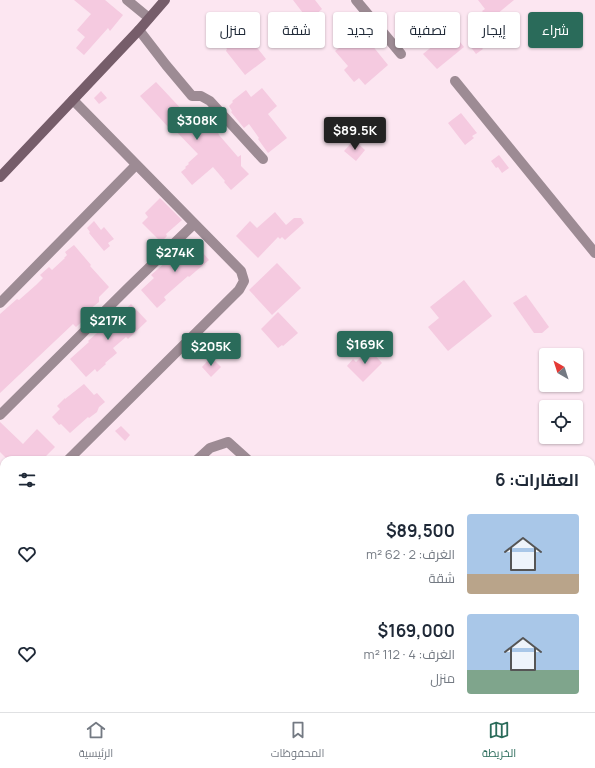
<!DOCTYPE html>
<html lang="ar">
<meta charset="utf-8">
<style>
:root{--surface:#fff;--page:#f2f2f3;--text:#1f2937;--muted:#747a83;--line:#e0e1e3;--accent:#2a6b5a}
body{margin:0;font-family:Manrope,Cairo,sans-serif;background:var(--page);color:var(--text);direction:rtl;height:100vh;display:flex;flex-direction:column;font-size:15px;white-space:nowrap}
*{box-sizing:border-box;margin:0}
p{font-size:13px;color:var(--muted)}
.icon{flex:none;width:22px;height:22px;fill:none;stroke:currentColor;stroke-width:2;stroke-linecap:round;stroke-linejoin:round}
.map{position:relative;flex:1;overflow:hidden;direction:ltr}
.drawer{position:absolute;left:0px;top:456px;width:595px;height:256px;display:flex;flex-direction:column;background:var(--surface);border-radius:12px 12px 0 0;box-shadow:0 1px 3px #0004;direction:rtl}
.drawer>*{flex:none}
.hud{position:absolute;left:12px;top:12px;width:571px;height:36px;direction:rtl;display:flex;gap:8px}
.needle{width:26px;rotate:321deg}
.buttons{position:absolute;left:539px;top:348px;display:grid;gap:8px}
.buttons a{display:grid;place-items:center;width:44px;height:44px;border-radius:4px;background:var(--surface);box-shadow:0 1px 3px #0004;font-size:20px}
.price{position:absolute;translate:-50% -34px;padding:0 9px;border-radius:4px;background:var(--accent);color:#fff;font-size:13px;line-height:26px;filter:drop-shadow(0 1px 2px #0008)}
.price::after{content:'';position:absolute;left:50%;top:24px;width:12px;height:9px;margin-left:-6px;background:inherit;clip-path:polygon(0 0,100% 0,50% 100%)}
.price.on{background:#222;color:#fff}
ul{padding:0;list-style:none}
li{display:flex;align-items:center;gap:12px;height:100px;padding:0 16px}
li span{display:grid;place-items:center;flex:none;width:112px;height:80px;border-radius:4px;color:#555}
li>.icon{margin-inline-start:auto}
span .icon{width:48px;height:48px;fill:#fffc;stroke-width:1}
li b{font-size:17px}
h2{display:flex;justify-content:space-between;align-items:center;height:48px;padding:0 16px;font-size:17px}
.tag{padding:0 14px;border-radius:4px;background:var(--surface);box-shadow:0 1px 3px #0004;font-size:14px;line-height:36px}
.tag.on{background:var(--accent);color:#fff}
.tab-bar{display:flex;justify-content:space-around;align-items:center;height:56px;border-top:1px solid var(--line);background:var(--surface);font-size:11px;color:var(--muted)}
.tab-bar a{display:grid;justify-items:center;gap:2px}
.tab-bar .on{color:var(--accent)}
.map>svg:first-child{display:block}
.building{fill:#f5cae0}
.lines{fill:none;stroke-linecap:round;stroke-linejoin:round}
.street{stroke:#9d8b94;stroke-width:10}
.secondary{stroke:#765d6a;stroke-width:10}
</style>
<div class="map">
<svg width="595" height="712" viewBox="0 0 595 712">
<rect width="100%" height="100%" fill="#fce6f1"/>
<g class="building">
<path d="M 74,0 L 105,0 L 123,15 L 110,31 L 108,28 L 84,55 L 76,48 L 85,37 L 77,30 L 91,14 Z"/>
<path d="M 293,0 L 315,0 L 322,9 L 311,19 L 308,16 L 306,17 Z"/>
<path d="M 478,0 L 514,0 L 490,20 L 482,11 L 485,9 Z"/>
<path d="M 237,21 L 241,26 L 249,31 L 255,40 L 255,45 L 266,59 L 245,75 L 226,51 L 227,49 L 220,40 L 220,32 L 222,28 L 228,25 L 232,26 Z"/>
<path d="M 351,27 L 356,32 L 359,29 L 388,65 L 365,85 L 359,78 L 354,82 L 344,70 L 348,66 L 335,51 L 339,48 L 333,41 L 342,33 L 343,34 Z"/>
<path d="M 451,31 L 464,47 L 437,69 L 423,54 Z"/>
<path d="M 476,41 L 483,49 L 476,54 L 470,46 Z"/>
<path d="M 156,82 L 185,113 L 184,114 L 198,129 L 204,123 L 207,126 L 215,127 L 217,130 L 219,135 L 238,157 L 241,155 L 241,166 L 249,174 L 231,190 L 224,182 L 225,181 L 213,167 L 192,185 L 181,172 L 186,168 L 185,167 L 189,164 L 188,163 L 198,154 L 171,126 L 169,128 L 140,96 Z"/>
<path d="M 262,88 L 277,106 L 268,114 L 287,138 L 268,153 L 258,139 L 259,138 L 249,124 L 244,128 L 231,112 L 232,111 L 229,106 L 233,102 L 232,101 L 246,90 L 251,97 Z"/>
<path d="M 101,91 L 107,98 L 99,104 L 94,98 Z"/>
<path d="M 461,113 L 477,133 L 472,136 L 474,138 L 465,145 L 448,123 Z"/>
<path d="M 354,140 L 365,150 L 356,161 L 344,151 Z"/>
<path d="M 499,155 L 509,168 L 502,173 L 498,167 L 496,168 L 491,161 Z"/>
<path d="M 160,198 L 182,220 L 166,234 L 167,236 L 161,242 L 142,223 L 148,217 L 145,213 Z"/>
<path d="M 275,212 L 286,225 L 294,218 L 301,218 L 304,223 L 285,240 L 282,237 L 280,239 L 278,237 L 258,258 L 236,236 L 250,221 L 257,228 Z"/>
<path d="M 94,221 L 101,230 L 104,227 L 114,239 L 108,243 L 110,246 L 104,251 L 89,233 L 90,232 L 87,228 Z"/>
<path d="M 198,241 L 202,244 L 203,253 L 209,260 L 189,277 L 188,276 L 164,297 L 166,300 L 157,308 L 141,290 L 154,278 L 151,275 L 166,262 L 168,264 L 193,242 Z"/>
<path d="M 74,245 L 91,265 L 90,266 L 109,287 L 99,297 L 99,302 L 90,309 L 92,312 L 76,327 L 73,324 L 0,393 L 0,314 L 17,299 L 19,300 L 36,285 L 43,278 L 40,275 L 49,267 L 52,270 L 65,258 L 64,258 L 67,255 L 65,252 Z"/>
<path d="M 277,263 L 301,288 L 272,315 L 249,290 Z"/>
<path d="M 464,280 L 492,316 L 448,351 L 428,327 L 439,318 L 430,307 Z"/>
<path d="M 526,295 L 549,327 L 542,333 L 534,333 L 513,303 Z"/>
<path d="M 131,304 L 147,321 L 128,339 L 126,337 L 113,348 L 117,353 L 105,363 L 106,364 L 97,372 L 95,369 L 86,377 L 70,359 L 89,342 L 88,341 L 105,326 L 106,327 Z"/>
<path d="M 278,312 L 298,333 L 283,346 L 282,345 L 278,348 L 261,329 Z"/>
<path d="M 369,349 L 382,363 L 363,382 L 347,366 L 353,359 L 356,362 Z"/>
<path d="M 211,357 L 221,367 L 211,377 L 202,367 Z"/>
<path d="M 84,384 L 94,395 L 97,393 L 105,402 L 99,407 L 97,412 L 89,418 L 88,417 L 70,433 L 61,424 L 59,425 L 52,417 L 60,409 L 57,406 L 65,398 L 65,399 Z"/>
<path d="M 0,422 L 23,444 L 37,429 L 55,447 L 42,460 L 8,460 L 0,452 Z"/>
<path d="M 121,426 L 130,435 L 125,441 L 115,431 Z"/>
</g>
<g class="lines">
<g class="street">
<path d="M 127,0 L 149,18"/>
<path d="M 356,0 L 401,54"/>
<path d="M 139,30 L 166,65 L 192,96 L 201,96 L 210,101 L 263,159"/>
<path d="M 455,81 L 595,253"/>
<path d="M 0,303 L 136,165"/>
<path d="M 0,415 L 129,287 L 194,224"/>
<path d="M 68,460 L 239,290 L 244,281 L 241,271 L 73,100"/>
<path d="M 197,460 L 210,448 L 228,442 L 248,460"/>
<path d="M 591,501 L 595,497"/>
<path d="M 0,524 L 4,522"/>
<path d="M 317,712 L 322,708"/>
</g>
<path class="secondary" d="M 0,177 L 139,30 L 165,0"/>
</g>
</svg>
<div class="buttons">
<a><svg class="needle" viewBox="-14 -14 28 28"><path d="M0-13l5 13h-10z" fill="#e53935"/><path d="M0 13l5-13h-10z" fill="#747a83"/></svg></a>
<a><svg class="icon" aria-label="locate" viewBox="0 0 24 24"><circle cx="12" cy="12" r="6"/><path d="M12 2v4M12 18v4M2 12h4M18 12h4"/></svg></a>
</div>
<b class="price" style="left:197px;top:141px">$308K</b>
<b class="price on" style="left:355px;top:151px">$89.5K</b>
<b class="price" style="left:175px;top:273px">$274K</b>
<b class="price" style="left:108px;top:341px">$217K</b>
<b class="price" style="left:365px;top:365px">$169K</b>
<b class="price" style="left:211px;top:367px">$205K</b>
<div class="hud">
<a class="tag on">شراء</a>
<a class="tag">إيجار</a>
<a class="tag">تصفية</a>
<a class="tag">جديد</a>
<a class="tag">شقة</a>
<a class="tag">منزل</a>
</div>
<section class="drawer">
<h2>العقارات: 6<svg class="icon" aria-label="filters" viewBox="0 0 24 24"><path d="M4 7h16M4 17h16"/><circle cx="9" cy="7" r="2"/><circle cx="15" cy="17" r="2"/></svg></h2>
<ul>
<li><span style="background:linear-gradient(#a9c7e8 75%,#b9a48a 0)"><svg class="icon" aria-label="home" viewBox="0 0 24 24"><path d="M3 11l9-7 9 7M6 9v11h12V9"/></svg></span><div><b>$89,500</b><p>الغرف: 2 · 62 m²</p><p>شقة</p></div><svg class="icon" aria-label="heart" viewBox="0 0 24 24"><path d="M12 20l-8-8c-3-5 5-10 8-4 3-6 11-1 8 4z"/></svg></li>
<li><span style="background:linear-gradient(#a9c7e8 70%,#7fa58c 0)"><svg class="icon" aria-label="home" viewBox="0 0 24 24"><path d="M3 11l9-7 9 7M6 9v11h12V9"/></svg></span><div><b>$169,000</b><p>الغرف: 4 · 112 m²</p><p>منزل</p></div><svg class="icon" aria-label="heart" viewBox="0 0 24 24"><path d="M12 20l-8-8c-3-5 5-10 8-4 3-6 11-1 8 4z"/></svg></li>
</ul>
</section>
</div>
<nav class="tab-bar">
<a class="on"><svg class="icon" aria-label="map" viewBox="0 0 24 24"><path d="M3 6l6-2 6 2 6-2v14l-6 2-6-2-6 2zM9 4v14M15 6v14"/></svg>الخريطة</a>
<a><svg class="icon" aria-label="saved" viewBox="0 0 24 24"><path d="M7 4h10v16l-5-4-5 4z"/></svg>المحفوظات</a>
<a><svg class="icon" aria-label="home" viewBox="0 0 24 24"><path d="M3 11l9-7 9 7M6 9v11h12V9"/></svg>الرئيسية</a>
</nav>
